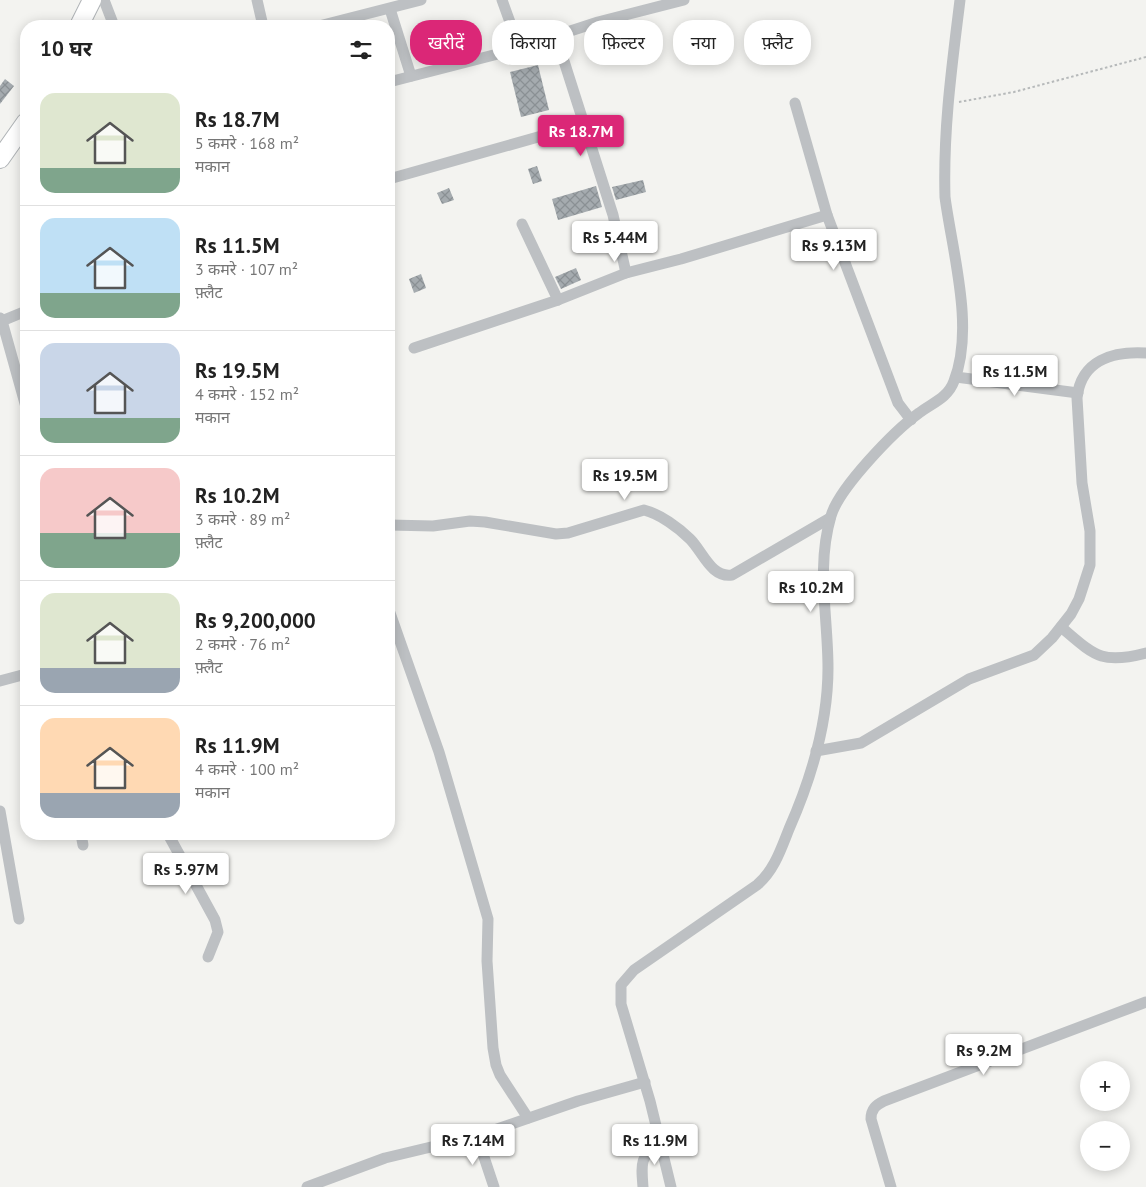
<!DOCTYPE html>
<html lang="hi">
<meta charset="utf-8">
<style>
:root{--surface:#fff;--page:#f2f2f2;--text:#222;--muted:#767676;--line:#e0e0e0;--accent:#db2777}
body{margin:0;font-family:"PT Sans","Noto Sans Devanagari",sans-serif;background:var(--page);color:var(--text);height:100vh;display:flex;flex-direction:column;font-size:19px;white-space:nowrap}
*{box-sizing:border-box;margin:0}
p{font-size:16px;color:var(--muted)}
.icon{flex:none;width:28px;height:28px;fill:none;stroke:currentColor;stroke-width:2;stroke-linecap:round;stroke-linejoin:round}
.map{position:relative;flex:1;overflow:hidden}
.side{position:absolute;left:20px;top:20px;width:375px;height:820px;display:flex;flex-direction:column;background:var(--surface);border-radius:20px;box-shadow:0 2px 12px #0003}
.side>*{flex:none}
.guide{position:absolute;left:410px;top:20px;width:475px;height:45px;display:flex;gap:10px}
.controls{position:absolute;left:1080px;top:1061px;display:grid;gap:10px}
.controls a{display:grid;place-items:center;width:50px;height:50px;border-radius:50%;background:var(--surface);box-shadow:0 2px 12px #0003;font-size:25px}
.price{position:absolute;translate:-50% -42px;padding:0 11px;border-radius:5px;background:#fff;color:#222;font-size:16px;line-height:32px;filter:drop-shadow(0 1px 2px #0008)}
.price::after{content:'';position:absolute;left:50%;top:30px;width:15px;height:11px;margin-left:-8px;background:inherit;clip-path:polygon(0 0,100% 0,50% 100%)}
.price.selected{background:var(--accent);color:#fff}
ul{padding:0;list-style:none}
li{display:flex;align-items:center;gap:15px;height:125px;padding:0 20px}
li+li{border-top:1px solid var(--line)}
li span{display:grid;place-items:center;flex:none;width:140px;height:100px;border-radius:15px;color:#555}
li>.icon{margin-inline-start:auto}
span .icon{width:60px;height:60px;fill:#fffc;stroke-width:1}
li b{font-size:21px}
h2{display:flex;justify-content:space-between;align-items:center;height:60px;padding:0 20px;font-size:21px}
.chip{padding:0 18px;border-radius:20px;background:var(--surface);box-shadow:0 2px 12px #0003;font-size:18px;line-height:45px}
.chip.selected{background:var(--accent);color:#fff}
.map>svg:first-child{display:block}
.building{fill:url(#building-cross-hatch)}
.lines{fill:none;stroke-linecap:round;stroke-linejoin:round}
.primary-casing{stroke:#b0b4b7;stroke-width:20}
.path{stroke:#b6b9ba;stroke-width:2;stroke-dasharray:2.5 2.5;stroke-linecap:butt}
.street{stroke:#bdc0c3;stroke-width:11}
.primary{stroke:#fff;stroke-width:18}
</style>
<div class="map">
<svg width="1146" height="1187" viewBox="0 0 1146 1187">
<defs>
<pattern id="building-cross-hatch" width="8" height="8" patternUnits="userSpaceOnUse" patternTransform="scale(1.25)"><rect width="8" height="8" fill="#a5abaf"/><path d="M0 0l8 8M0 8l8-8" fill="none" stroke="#8a9094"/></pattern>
</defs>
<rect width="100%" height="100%" fill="#f3f3f0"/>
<g class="building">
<path d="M 538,65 L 549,110 L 521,117 L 510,72 Z"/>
<path d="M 5,79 L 14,86 L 0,104 L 0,86 Z"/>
<path d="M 537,166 L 542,181 L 533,184 L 528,169 Z"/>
<path d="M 643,180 L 646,192 L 616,200 L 612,187 Z"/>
<path d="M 596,186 L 602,207 L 558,220 L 552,199 Z"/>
<path d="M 449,188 L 454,200 L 442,204 L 437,193 Z"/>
<path d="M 576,268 L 581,280 L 561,289 L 555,277 Z"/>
<path d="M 421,274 L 426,288 L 414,293 L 409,279 Z"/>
</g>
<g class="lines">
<g class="primary-casing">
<g id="primary">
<path d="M 79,26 L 92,0"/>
<path d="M 0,159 L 26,122"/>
</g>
</g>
<path class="path" d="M 959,102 L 1014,92 L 1146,57"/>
<g class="street">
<path d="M 104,0 L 114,26"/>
<path d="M 257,0 L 263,26"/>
<path d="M 502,0 L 519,47"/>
<path d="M 390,9 L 411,76"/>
<path d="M 319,26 L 421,0"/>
<path d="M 556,36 L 613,215 L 626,273"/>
<path d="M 389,82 L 509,51 L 598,22 L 684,0"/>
<path d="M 795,103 L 827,215 L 898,403 L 911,420"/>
<path d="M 389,179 L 584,124"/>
<path d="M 522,224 L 558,300"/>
<path d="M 0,318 L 2,321 L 26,311"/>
<path d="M 0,322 L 2,321 L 26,407"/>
<path d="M 414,348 L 558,300 L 626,273 L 681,259 L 827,215"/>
<path d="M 956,377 L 1078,393"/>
<path d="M 389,525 L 433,526 L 470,521 L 485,522 L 556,534 L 568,533 L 644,510 C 660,514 679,528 690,539 C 703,552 711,578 732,575 L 830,518"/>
<path d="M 389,610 L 439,752 L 488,919 L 487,961 L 493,1048 L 496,1065 L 500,1075 L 528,1118"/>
<path d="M 1061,627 C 1094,655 1101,665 1146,653"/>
<path d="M 0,681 L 26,674"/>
<path d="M 816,751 L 861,743 L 969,679 L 1034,655 L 1052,638 L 1071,614 L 1079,599 L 1090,565 L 1090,531 L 1082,483 L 1077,398 C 1081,360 1113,351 1146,353"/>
<path d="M 0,811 L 19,919"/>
<path d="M 81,834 L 83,845"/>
<path d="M 168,834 L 215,920 L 218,932 L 208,957"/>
<path d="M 477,1136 L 494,1187"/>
<path d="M 307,1187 L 385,1158 L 477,1136 L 578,1101 L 645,1082"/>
<path d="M 643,1187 C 641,1163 640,1156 660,1142"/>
<path d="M 671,1187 L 650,1101 L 621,1004 L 621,985 L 634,970 L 757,885 C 774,871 781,849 789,829 C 811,779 828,723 828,668 C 828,616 816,567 831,516 C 839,488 894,431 919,413 C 932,403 948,398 954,381 C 975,328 952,251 945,197 C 943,130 952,65 960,0"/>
<path d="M 891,1187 L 871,1119 C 871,1109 876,1105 884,1101 L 1146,1002"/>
</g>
<use href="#primary" class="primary"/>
</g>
</svg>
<div class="controls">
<a>+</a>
<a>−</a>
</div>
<b class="price selected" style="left:581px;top:157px">Rs 18.7M</b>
<b class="price" style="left:615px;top:263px">Rs 5.44M</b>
<b class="price" style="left:834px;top:271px">Rs 9.13M</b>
<b class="price" style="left:1015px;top:397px">Rs 11.5M</b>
<b class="price" style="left:625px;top:501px">Rs 19.5M</b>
<b class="price" style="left:811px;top:613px">Rs 10.2M</b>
<b class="price" style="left:186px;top:895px">Rs 5.97M</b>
<b class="price" style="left:984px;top:1076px">Rs 9.2M</b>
<b class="price" style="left:473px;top:1166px">Rs 7.14M</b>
<b class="price" style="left:655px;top:1166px">Rs 11.9M</b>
<div class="guide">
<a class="chip selected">खरीदें</a>
<a class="chip">किराया</a>
<a class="chip">फ़िल्टर</a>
<a class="chip">नया</a>
<a class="chip">फ़्लैट</a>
</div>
<section class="side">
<h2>10 घर<svg class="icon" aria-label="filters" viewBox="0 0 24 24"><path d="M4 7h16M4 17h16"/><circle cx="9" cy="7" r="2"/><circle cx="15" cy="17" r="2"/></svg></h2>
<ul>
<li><span style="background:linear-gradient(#dfe7d0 75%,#7fa58c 0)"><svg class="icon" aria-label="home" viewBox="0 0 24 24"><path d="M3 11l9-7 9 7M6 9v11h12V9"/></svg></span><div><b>Rs 18.7M</b><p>5 कमरे · 168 m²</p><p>मकान</p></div></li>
<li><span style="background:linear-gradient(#bfe0f5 75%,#7fa58c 0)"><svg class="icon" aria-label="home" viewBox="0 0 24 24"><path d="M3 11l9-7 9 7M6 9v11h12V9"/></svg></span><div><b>Rs 11.5M</b><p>3 कमरे · 107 m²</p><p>फ़्लैट</p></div></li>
<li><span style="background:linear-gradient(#c9d6e8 75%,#7fa58c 0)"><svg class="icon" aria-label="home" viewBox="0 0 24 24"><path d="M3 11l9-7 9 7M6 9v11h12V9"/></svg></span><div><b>Rs 19.5M</b><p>4 कमरे · 152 m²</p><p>मकान</p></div></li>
<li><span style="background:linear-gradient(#f6c9c9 65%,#7fa58c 0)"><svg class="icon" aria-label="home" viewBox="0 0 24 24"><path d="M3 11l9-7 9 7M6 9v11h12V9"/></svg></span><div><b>Rs 10.2M</b><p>3 कमरे · 89 m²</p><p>फ़्लैट</p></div></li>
<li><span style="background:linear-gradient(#dfe7d0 75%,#9aa5b1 0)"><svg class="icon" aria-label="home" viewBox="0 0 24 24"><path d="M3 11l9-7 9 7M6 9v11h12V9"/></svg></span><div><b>Rs 9,200,000</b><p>2 कमरे · 76 m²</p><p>फ़्लैट</p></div></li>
<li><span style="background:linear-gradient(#ffd9b3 75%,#9aa5b1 0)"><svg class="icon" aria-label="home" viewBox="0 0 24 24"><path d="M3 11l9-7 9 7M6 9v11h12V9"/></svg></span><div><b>Rs 11.9M</b><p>4 कमरे · 100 m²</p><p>मकान</p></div></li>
</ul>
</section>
</div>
